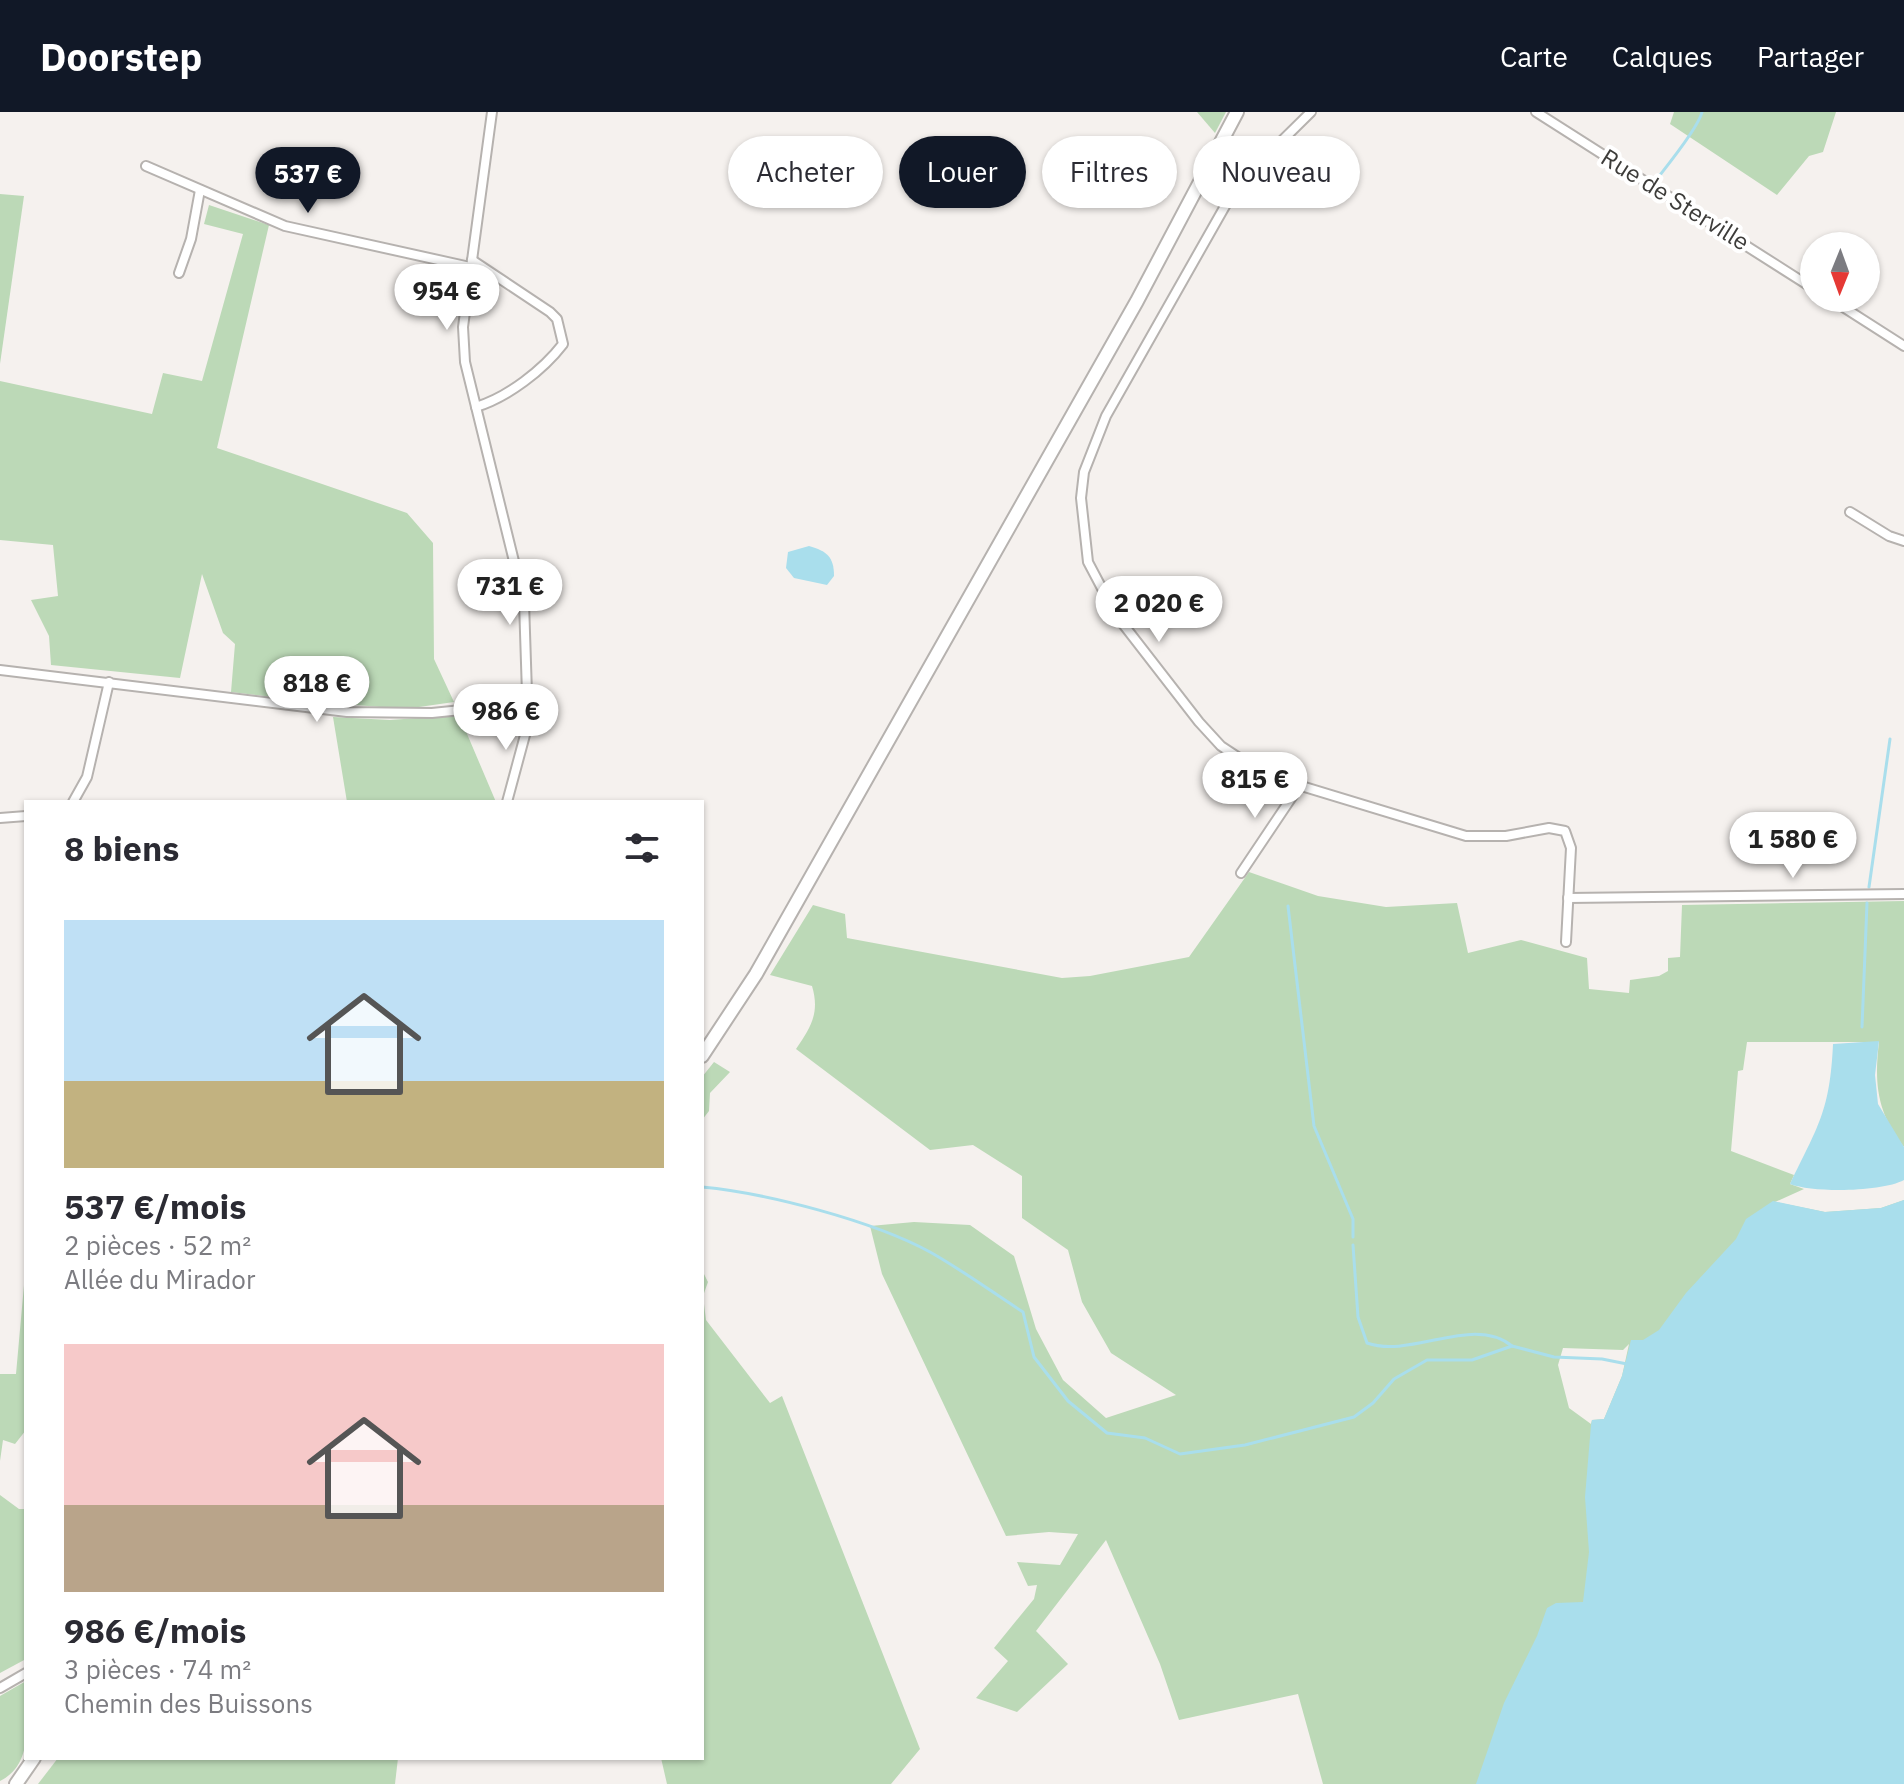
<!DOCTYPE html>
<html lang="fr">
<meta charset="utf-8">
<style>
:root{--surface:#fff;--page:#f7f7f7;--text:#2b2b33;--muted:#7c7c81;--accent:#111827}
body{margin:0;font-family:"IBM Plex Sans",sans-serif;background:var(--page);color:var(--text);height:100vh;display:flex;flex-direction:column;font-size:30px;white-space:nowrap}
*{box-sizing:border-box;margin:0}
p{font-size:26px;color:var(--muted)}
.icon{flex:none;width:44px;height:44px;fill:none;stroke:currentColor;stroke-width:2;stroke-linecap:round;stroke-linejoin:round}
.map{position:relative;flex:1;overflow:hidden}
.details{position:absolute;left:24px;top:688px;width:680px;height:960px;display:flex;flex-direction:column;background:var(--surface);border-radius:0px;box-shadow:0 2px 6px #0004}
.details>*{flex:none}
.top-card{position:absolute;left:728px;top:24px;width:760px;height:72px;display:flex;gap:16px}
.needle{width:52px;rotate:181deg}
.tools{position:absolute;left:1800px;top:120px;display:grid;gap:16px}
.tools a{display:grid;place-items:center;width:80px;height:80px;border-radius:50%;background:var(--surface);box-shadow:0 2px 6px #0004;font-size:40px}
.price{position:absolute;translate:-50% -68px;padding:0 18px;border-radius:28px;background:#fff;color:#222;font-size:26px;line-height:52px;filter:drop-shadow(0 2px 4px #0008)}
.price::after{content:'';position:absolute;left:50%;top:48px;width:24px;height:18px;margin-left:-12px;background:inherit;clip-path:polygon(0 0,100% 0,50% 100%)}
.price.on{background:var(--accent);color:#fff}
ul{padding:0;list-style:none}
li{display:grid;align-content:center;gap:16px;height:424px;padding:0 40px}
li span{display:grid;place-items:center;height:248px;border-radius:0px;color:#555}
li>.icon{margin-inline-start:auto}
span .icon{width:144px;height:144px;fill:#fffc;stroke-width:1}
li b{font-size:34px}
h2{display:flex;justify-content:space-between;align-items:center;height:96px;padding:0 40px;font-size:34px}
.chip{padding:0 28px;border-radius:36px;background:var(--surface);box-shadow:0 2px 6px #0004;font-size:28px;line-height:72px}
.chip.on{background:var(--accent);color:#fff}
header{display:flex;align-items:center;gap:48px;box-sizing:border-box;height:112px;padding:0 40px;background:var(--accent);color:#fff}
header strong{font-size:38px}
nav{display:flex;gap:44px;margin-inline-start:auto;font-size:28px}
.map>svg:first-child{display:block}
.green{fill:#bcd9b7;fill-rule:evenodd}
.water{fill:#a9deec}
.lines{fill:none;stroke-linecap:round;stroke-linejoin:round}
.stream{stroke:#a9deec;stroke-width:3}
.street-casing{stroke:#b6b2af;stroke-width:12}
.secondary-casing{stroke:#b6b2af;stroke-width:16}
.street{stroke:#fff;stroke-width:8}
.secondary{stroke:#fff;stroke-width:12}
.labels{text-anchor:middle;stroke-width:8;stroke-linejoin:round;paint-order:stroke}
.street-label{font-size:24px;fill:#3d3c3a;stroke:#fff}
</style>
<header>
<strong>Doorstep</strong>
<nav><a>Carte</a><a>Calques</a><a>Partager</a></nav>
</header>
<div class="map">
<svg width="1904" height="1672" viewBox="0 0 1904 1672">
<rect width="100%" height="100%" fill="#f5f1ee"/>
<g class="green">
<path d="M 1197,0 L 1226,0 L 1215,21 Z"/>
<path d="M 1674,0 L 1836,0 L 1823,40 L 1809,44 L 1777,83 L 1670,12 Z"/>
<path d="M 0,82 L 24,84 L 0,252 Z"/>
<path d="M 209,93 L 269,113 L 217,336 L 407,401 L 433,431 L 434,547 L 454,590 L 405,597 L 343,592 L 339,584 L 305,589 L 231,580 L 235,532 L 223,521 L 202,462 L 180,566 L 51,553 L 49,524 L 31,488 L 58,484 L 53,433 L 0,428 L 0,269 L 152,302 L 163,261 L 202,269 L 243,122 L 204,112 Z"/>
<path d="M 459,603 L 496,690 L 347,690 L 333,605 L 390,608 Z"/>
<path d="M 1249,760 L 1318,784 L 1386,795 L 1457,791 L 1468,841 L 1521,828 L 1587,846 L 1589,877 L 1629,881 L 1630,868 L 1659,864 L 1668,859 L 1668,846 L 1680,845 L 1682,793 L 1904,789 L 1904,1035 C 1877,1001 1874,972 1879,930 L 1747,930 L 1743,958 L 1738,959 L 1731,1039 L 1794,1063 L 1790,1072 L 1804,1077 L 1775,1090 L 1825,1100 L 1881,1096 L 1904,1088 L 1904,1672 L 1323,1672 L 1298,1582 L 1179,1608 L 1160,1552 L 1106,1428 L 1036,1519 L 1068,1552 L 1017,1600 L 976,1586 L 1008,1549 L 994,1536 L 1034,1487 L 1037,1473 L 1028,1474 L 1017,1450 L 1060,1453 L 1078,1422 L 1049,1420 L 1006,1424 L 882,1162 L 870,1114 L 914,1110 L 970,1113 L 1014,1144 L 1036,1217 L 1063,1268 L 1106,1306 L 1176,1283 L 1111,1241 L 1082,1190 L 1068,1138 L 1022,1106 L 1022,1064 L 973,1033 L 930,1038 L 796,937 C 811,915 820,901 812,874 L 770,863 L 813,793 L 845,802 L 847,826 L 1062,866 L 1090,864 L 1189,845 ZM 1629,1232 L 1622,1264 L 1604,1307 L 1592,1308 L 1591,1312 L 1569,1296 L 1558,1253 L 1563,1236 L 1623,1238 Z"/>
<path d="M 714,950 L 730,960 L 710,981 L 709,999 L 702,1008 L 702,965 Z"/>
<path d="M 26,1151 L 26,1318 L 15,1332 L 3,1328 L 0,1349 L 0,1262 L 16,1262 Z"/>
<path d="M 702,1158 L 708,1170 L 703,1184 L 706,1208 L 770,1291 L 782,1284 L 920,1637 L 891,1672 L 667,1672 L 661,1646 L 702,1646 Z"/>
<path d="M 0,1383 L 19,1397 L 26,1397 L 26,1547 L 0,1561 Z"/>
<path d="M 26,1569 C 26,1602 36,1652 0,1669 L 0,1584 Z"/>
<path d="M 58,1646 L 398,1646 L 395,1672 L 38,1672 Z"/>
</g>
<g class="water">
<path d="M 809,434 C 827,439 834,445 834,464 L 827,473 L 794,466 L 786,456 L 788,440 Z"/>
<path d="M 1879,929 L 1875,963 L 1878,992 L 1904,1035 L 1904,1068 C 1882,1080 1813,1081 1790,1072 C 1818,1014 1830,999 1833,932 Z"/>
<path d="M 1904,1088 L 1904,1672 L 1476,1672 L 1504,1591 L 1537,1524 L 1547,1496 L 1556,1491 L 1583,1490 L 1589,1440 L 1585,1385 L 1591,1313 L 1592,1308 L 1604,1307 L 1622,1264 L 1631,1228 L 1643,1228 L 1659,1218 L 1686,1181 L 1736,1127 L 1746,1107 L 1773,1089 L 1825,1100 L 1881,1096 Z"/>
</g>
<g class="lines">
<g class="stream">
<path d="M 1660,63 C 1671,49 1699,14 1702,0"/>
<path d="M 1869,775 L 1890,627"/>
<path d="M 1288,794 L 1314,1014 L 1353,1107 L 1353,1125"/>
<path d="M 1862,915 L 1867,791"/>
<path d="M 702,1075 C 767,1081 873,1109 930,1140 C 962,1158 992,1180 1023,1200 L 1034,1245 L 1068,1289 L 1107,1321 L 1145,1326 L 1180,1342 L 1245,1333 L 1354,1305 L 1373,1291 L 1394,1267 L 1427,1248 L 1472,1248 L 1512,1234 L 1554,1245 L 1602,1247 L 1627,1252"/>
<path d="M 1353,1133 L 1358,1205 L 1367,1231 C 1412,1247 1473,1202 1512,1234"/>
</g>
<g class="street-casing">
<g id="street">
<path d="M 492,0 L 463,215 L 465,250 L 524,490 L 528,612 L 507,690"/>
<path d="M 1311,0 L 1237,73 L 1106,304 L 1084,360 L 1081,386 L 1088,450 L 1116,503 L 1199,610 L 1221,634 L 1265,663 L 1466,724 L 1506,724 L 1549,716 L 1565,719 L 1571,736 L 1566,830"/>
<path d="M 1536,0 L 1814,177"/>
<path d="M 146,54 L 285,114 L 470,155"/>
<path d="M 472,148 L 550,200 L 557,207 L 563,232 C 543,258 508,285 476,295"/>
<path d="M 179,161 L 191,127 L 200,78"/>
<path d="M 1829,186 L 1904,234"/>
<path d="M 1850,400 L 1889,424 L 1904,429"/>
<path d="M 0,558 L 347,600 L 432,601 L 529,591"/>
<path d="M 73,690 L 87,665 L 109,570"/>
<path d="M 0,706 L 26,704"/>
<path d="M 1241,761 L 1298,676"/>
<path d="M 1568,786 L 1904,782"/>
<path d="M 0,1576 L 26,1561"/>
</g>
</g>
<g class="secondary-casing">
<g id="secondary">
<path d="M 702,944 L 756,862 L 1137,189 L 1237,0"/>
<path d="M 16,1672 L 34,1646"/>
</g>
</g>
<use href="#street" class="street"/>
<use href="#secondary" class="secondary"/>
</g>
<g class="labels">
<g class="street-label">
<text transform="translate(1675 88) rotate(32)" y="8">Rue de Sterville</text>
</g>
</g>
</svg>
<div class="tools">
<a><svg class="needle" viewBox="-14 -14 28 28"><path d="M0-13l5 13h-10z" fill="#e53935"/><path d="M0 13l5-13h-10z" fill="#7c7c81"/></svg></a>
</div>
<b class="price on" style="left:308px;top:103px">537 €</b>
<b class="price" style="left:447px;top:220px">954 €</b>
<b class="price" style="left:510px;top:515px">731 €</b>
<b class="price" style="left:1159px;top:532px">2 020 €</b>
<b class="price" style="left:317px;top:612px">818 €</b>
<b class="price" style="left:506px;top:640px">986 €</b>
<b class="price" style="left:1255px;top:708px">815 €</b>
<b class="price" style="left:1793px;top:768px">1 580 €</b>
<div class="top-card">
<a class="chip">Acheter</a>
<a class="chip on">Louer</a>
<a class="chip">Filtres</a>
<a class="chip">Nouveau</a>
</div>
<section class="details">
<h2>8 biens<svg class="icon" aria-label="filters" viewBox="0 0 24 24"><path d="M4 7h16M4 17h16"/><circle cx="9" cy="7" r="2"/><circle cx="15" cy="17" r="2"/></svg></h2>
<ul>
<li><span style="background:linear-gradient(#bfe0f5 65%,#c2b280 0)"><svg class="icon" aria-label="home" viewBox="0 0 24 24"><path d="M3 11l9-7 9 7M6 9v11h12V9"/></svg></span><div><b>537 €/mois</b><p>2 pièces · 52 m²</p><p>Allée du Mirador</p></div></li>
<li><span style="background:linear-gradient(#f6c9c9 65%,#b9a48a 0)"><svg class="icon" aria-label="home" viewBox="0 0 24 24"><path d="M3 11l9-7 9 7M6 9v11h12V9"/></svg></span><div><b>986 €/mois</b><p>3 pièces · 74 m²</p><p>Chemin des Buissons</p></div></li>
</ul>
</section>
</div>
